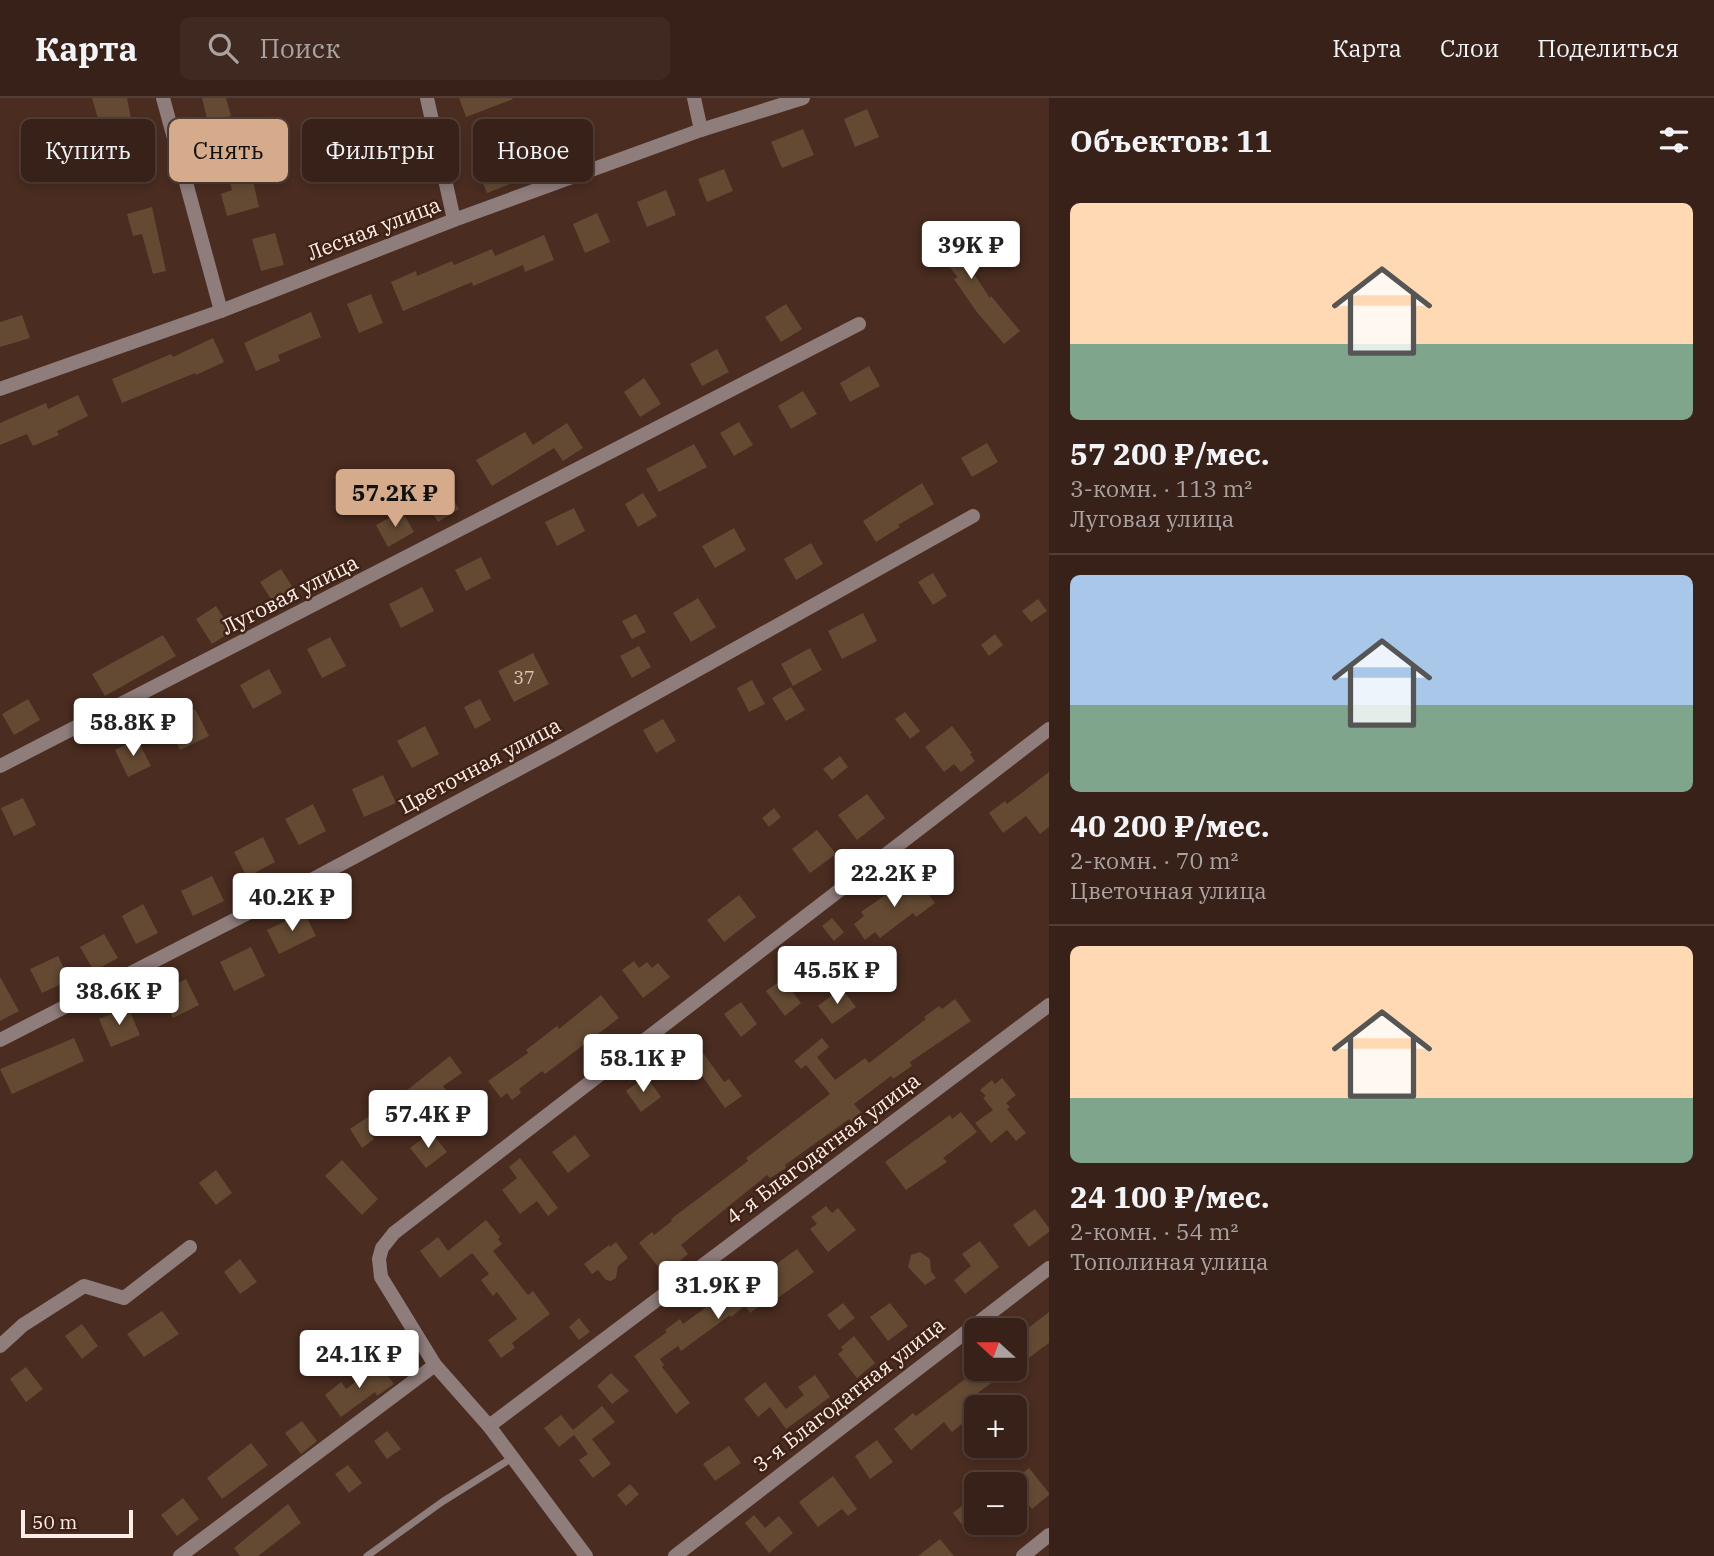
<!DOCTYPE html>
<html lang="ru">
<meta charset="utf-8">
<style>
:root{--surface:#382118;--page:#3f2921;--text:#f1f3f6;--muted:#aba3a2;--line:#523e37;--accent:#d6ab8b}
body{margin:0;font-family:"IBM Plex Serif",serif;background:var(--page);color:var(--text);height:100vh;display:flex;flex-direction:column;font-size:26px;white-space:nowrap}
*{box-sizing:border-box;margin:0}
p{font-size:23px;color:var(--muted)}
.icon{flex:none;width:38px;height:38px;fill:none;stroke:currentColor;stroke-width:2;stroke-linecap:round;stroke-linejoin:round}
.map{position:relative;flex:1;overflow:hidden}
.panel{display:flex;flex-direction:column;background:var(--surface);width:665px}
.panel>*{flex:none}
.top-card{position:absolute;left:21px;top:21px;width:665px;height:63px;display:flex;gap:14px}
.needle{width:46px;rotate:291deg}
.tools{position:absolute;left:964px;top:1220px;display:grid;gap:14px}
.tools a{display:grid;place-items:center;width:63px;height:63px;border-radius:10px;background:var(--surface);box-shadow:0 4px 10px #0003,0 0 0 2px var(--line);font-size:35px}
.scale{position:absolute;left:21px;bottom:18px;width:112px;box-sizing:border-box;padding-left:7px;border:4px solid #ffeee8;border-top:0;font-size:19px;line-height:24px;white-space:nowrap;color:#ffeee8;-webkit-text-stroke:5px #3f2216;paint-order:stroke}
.price{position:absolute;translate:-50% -60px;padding:0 16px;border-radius:7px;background:#fff;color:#222;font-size:23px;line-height:46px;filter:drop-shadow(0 2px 4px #0008)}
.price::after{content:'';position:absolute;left:50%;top:42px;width:21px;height:16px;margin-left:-10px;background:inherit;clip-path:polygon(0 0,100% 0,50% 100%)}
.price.selected{background:var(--accent);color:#111}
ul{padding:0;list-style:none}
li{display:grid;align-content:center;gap:14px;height:371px;padding:0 21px}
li+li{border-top:2px solid var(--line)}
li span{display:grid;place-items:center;height:217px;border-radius:10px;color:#555}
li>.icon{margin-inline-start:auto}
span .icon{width:126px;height:126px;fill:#fffc;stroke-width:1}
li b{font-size:30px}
h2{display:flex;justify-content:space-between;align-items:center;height:84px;padding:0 21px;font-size:30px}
.tag{padding:0 24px;border-radius:10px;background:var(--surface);box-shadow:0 4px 10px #0003,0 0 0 2px var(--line);font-size:24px;line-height:63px}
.tag.selected{background:var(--accent);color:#111}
header{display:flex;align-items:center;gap:42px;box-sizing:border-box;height:98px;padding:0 35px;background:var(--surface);border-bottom:2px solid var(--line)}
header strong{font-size:33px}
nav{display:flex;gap:38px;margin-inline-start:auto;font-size:24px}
.search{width:490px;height:63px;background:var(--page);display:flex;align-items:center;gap:18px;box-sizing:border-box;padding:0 24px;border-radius:10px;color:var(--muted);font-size:26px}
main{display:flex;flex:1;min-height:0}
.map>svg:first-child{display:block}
.building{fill:#644a33}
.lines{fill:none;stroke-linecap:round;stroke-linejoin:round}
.service{stroke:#8f7d7c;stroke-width:7}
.minor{stroke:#8f7d7c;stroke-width:14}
.labels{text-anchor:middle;stroke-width:5;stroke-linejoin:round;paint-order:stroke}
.number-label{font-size:18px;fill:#d8c5bb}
.street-label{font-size:21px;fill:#ffeee8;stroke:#3f2216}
</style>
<header>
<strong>Карта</strong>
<div class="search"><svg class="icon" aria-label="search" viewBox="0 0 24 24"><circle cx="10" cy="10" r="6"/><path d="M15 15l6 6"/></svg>Поиск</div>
<nav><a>Карта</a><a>Слои</a><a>Поделиться</a></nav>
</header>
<main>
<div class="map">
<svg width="1049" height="1458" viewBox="0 0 1049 1458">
<rect width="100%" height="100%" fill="#4a2c20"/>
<g class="building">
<path d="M 92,0 L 127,0 L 138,56 L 141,56 L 146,77 L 121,83 L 115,59 L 113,60 L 102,23 L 99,24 Z"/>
<path d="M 202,0 L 226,0 L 231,18 L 208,25 Z"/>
<path d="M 459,0 L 512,0 L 513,1 L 466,19 Z"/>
<path d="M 867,11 L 879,39 L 855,49 L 844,21 Z"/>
<path d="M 803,31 L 814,57 L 782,70 L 771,44 Z"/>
<path d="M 243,40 L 259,109 L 227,118 L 221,96 L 232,92 L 220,47 Z"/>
<path d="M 399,54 L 403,77 L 370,83 L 366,59 Z"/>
<path d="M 509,61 L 518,83 L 487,95 L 478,73 Z"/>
<path d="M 724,71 L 733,93 L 707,104 L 698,81 Z"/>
<path d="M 666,92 L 676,117 L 647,129 L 637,104 Z"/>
<path d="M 152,109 L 166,173 L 153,176 L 142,136 L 133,138 L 127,116 Z"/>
<path d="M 597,115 L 610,144 L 585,155 L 573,126 Z"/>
<path d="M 948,124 L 973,153 L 964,161 L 990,200 L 991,198 L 1020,233 L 1004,246 L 976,213 L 954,181 L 958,179 L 926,143 Z"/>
<path d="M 275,135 L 284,167 L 261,173 L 252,141 Z"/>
<path d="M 544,137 L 554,162 L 525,174 L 523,167 L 473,188 L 472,184 L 403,213 L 391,184 L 416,173 L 417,178 L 452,163 L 454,167 L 492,151 L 495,158 Z"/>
<path d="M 371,196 L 383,225 L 359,235 L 347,206 Z"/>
<path d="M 786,206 L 802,231 L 781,244 L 765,219 Z"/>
<path d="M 311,214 L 321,239 L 278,257 L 280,263 L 256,273 L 244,245 Z"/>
<path d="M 22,217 L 30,240 L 0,249 L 0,224 Z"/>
<path d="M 213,240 L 224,264 L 196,277 L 195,275 L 122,305 L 112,281 L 171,256 L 173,259 Z"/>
<path d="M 717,251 L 729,274 L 702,288 L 690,266 Z"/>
<path d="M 869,268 L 880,288 L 850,304 L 840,285 Z"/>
<path d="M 644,280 L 661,306 L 640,319 L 624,294 Z"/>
<path d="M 803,293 L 817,316 L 791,331 L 778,308 Z"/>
<path d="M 78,297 L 88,318 L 57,333 L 59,337 L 33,348 L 27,336 L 0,347 L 0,325 L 46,305 L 48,311 Z"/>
<path d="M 739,324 L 753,347 L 734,358 L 720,335 Z"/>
<path d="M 567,325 L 583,350 L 563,363 L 554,350 L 492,388 L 476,362 L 525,334 L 533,347 Z"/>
<path d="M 987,345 L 998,364 L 972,379 L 961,360 Z"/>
<path d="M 694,346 L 707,369 L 659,394 L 646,371 Z"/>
<path d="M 922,385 L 934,406 L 898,427 L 900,429 L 876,444 L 863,423 Z"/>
<path d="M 443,386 L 459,411 L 438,424 L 422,399 Z"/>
<path d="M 643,395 L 657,418 L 638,429 L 625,406 Z"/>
<path d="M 574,410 L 585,433 L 557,448 L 545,424 Z"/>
<path d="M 402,413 L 414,434 L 388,449 L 376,427 Z"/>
<path d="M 734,430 L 746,452 L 715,470 L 702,448 Z"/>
<path d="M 811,445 L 823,466 L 796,482 L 784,461 Z"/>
<path d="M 481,459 L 491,480 L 466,493 L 455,472 Z"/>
<path d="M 281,471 L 297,496 L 276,509 L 260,484 Z"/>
<path d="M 933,475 L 947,498 L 933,507 L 918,484 Z"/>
<path d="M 422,489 L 434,513 L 401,530 L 389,506 Z"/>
<path d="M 698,500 L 716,529 L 691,544 L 673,515 Z"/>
<path d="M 1038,501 L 1047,513 L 1031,524 L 1022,513 Z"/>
<path d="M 216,508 L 232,533 L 212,546 L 196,521 Z"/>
<path d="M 863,515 L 877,543 L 842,561 L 828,533 Z"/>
<path d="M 636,516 L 646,534 L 632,541 L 622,523 Z"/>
<path d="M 995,536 L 1003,547 L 989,558 L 981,547 Z"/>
<path d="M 163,537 L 176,558 L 105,598 L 92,576 Z"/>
<path d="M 330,539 L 346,568 L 322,580 L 307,551 Z"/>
<path d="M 639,548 L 651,569 L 632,580 L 620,558 Z"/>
<path d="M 810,550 L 822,572 L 793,588 L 781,566 Z"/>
<path d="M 533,555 L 549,586 L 514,604 L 498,573 Z"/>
<path d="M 269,571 L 282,595 L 253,611 L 240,587 Z"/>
<path d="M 752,582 L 765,606 L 749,614 L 737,590 Z"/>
<path d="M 791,589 L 805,612 L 786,623 L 772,600 Z"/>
<path d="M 28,601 L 40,622 L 14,637 L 2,616 Z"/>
<path d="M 480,601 L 491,622 L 475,631 L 464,609 Z"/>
<path d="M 195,611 L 209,638 L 180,652 L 167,625 Z"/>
<path d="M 905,614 L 920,633 L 910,641 L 895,621 Z"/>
<path d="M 663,621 L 676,643 L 656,655 L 643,632 Z"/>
<path d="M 425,628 L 439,656 L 412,670 L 397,643 Z"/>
<path d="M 952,628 L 972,655 L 970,656 L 975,663 L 961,674 L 954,666 L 944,674 L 925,649 Z"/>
<path d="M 137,641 L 151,668 L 128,679 L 115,652 Z"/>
<path d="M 840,658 L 848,669 L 832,682 L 823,671 Z"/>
<path d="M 1049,674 L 1049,729 L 1040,736 L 1026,718 L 1003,735 L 989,715 L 1005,703 L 1007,706 Z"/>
<path d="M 383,677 L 396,705 L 364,719 L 352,691 Z"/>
<path d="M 867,696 L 885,720 L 857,742 L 838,717 Z"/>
<path d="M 23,700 L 36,727 L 14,738 L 1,710 Z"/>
<path d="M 313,706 L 326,733 L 299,747 L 285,721 Z"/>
<path d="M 774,710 L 781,719 L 769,729 L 762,720 Z"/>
<path d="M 817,732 L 836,756 L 810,775 L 792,751 Z"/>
<path d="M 263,739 L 275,764 L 247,779 L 234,754 Z"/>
<path d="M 914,777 L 935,805 L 916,819 L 913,815 L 880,840 L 875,834 L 865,842 L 854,826 L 864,818 L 861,814 Z"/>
<path d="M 212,778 L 224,803 L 193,818 L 181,793 Z"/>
<path d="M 739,797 L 756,819 L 724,844 L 707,822 Z"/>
<path d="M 143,806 L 158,835 L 136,846 L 122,818 Z"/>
<path d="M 304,814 L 316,838 L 279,856 L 267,832 Z"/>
<path d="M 832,820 L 844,834 L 834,843 L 822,828 Z"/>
<path d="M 104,836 L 118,860 L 94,873 L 80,849 Z"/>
<path d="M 251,849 L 265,878 L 234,893 L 220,864 Z"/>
<path d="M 822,850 L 837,871 L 822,882 L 807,861 Z"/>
<path d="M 58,858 L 70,882 L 42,895 L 30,871 Z"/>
<path d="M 634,863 L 639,870 L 647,864 L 652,870 L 658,865 L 670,879 L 643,900 L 622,872 Z"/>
<path d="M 0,879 L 19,913 L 0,923 Z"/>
<path d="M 186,881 L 199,907 L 173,920 L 160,894 Z"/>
<path d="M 783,881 L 801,905 L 785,918 L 766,893 Z"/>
<path d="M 841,890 L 856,909 L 832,926 L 818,908 Z"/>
<path d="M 601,897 L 619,920 L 545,976 L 542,973 L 519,991 L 521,995 L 512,1002 L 507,995 L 501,1000 L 488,983 L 528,955 L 526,952 L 557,928 L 559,931 Z"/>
<path d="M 955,901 L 971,923 L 910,964 L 912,968 L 893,981 L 891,978 L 854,1006 L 864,1018 L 854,1026 L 849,1021 L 785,1067 L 786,1070 L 770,1080 L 767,1077 L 681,1147 L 688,1156 L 664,1176 L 639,1145 L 652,1134 L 654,1137 L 672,1123 L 671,1121 L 748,1063 L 746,1060 L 830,996 L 806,967 L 801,971 L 794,963 L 822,940 L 829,949 L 817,959 L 835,982 L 865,960 L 869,965 L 926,921 L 924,919 L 939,908 L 942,911 Z"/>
<path d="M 741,904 L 757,926 L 741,939 L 724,916 Z"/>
<path d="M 128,909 L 140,937 L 111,949 L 99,921 Z"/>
<path d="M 74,940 L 84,963 L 12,996 L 0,971 Z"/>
<path d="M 696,945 L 724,984 L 729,981 L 742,998 L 725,1010 L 700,975 L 689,983 L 674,961 Z"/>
<path d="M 450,958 L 462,975 L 443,988 L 450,997 L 427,1014 L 419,1003 L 396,1022 L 390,1015 L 369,1033 L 374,1041 L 362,1050 L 350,1031 L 401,997 Z"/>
<path d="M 646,978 L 661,999 L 641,1014 L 626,993 Z"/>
<path d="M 1002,980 L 1016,997 L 1006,1005 L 1010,1009 L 1007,1011 L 1026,1035 L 1016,1043 L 1007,1032 L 991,1045 L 975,1025 L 993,1012 L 983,1000 L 986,998 L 980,992 L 992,982 L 995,986 Z"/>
<path d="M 961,1014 L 977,1034 L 943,1060 L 947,1064 L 906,1092 L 885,1064 L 950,1017 L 952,1021 Z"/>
<path d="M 431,1034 L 447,1054 L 426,1070 L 410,1050 Z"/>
<path d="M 575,1037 L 590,1058 L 568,1075 L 552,1054 Z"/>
<path d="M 520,1060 L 558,1110 L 548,1118 L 537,1103 L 520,1116 L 502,1092 L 517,1080 L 509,1069 Z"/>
<path d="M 342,1062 L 378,1101 L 362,1117 L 325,1078 Z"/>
<path d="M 216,1072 L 232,1095 L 216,1107 L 199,1085 Z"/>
<path d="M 826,1108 L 832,1115 L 838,1110 L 856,1132 L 828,1154 L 810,1131 L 817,1126 L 811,1119 Z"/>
<path d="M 1035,1111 L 1049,1130 L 1049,1134 L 1029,1149 L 1013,1127 Z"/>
<path d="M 486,1122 L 500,1139 L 498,1141 L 502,1146 L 493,1153 L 528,1197 L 533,1193 L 550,1216 L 512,1245 L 515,1250 L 501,1260 L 488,1242 L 517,1221 L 497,1194 L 493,1198 L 481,1182 L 489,1176 L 472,1155 L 440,1180 L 420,1153 L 438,1139 L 448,1153 Z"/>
<path d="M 980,1143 L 999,1169 L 965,1196 L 954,1182 L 971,1168 L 962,1156 Z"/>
<path d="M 616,1144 L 628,1160 L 618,1168 L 616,1180 L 611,1183 L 606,1182 L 598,1172 L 592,1176 L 584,1166 L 609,1147 L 610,1149 Z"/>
<path d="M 797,1151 L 814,1174 L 768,1207 L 765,1204 L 750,1215 L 745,1208 L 731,1219 L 730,1217 L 681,1253 L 678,1248 L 660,1261 L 664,1267 L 662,1269 L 690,1305 L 676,1316 L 634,1258 L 667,1234 L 665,1232 L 680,1221 L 683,1226 L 724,1196 L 721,1192 L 742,1175 L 754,1192 L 776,1175 L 772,1169 Z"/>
<path d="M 920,1154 L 930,1161 L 931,1173 L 936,1180 L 925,1187 L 908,1169 L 911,1157 Z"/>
<path d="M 240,1161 L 257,1184 L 240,1196 L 224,1174 Z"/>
<path d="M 843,1205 L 855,1220 L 839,1232 L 827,1217 Z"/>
<path d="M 890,1205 L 908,1228 L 888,1243 L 870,1219 Z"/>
<path d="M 162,1213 L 179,1236 L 144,1259 L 127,1236 Z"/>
<path d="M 1049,1214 L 1049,1245 L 1015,1270 L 1015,1240 Z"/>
<path d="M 579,1220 L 590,1234 L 579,1242 L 569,1229 Z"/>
<path d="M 82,1226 L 98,1248 L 82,1261 L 65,1238 Z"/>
<path d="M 854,1238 L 875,1265 L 857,1280 L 838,1256 L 843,1252 L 841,1249 Z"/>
<path d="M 379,1266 L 394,1286 L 377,1298 L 375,1294 L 341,1319 L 325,1297 L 341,1284 L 346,1291 Z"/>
<path d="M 26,1269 L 43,1291 L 26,1304 L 10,1281 Z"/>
<path d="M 985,1270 L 1013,1270 L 976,1296 L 980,1301 L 964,1313 L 969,1320 L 952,1334 L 944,1324 L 911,1352 L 894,1331 L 913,1315 L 916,1318 L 965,1281 L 967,1283 Z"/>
<path d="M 611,1275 L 629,1293 L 612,1306 L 597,1288 Z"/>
<path d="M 815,1277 L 830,1299 L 786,1331 L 770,1309 L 758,1319 L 744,1301 L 765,1284 L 786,1311 L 804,1297 L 798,1289 Z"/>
<path d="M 602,1308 L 615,1324 L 592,1341 L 611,1366 L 593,1380 L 579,1362 L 588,1356 L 574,1337 L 559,1349 L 544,1330 L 561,1317 L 573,1332 Z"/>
<path d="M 302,1323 L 317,1343 L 301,1356 L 285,1335 Z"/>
<path d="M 387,1333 L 401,1351 L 387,1361 L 374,1343 Z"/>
<path d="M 877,1342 L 893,1364 L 870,1381 L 855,1358 Z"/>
<path d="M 251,1345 L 268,1367 L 222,1401 L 207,1380 Z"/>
<path d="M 729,1348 L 741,1365 L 715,1383 L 703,1366 Z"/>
<path d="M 348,1367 L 362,1385 L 349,1395 L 335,1376 Z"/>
<path d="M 1029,1370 L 1049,1395 L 1049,1397 L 1032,1411 L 1015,1391 L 1015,1386 L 1011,1385 Z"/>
<path d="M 833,1378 L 857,1411 L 848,1418 L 842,1411 L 818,1429 L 799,1404 Z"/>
<path d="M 630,1386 L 639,1396 L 626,1408 L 617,1397 Z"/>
<path d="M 976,1397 L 976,1431 L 969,1436 L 953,1415 Z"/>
<path d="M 183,1400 L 199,1421 L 177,1438 L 161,1417 Z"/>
<path d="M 288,1406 L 301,1425 L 258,1458 L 240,1458 L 234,1450 Z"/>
<path d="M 754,1417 L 765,1430 L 779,1418 L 793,1435 L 769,1455 L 745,1425 Z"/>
<path d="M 940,1441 L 954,1458 L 918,1458 Z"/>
</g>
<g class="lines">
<path class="service" d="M 367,1458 L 442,1404 L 512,1360"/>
<g class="minor">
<path d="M 163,0 L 221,213"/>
<path d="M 427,0 L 454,122"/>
<path d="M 694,0 L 701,32"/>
<path d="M 0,291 L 221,213 L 454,122 L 701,32 L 803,0"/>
<path d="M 0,668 L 859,226"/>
<path d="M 0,942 L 289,794 L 556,651 L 973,418"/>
<path d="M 0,1248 L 23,1227 L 84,1188 L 124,1200 L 190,1149"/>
<path d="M 489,1328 L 1049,907"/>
<path d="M 180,1458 L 435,1267"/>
<path d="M 586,1458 L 489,1328 L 435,1267 L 381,1179 L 379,1161 L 382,1150 L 394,1135 L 1049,631"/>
<path d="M 675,1458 L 1049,1170"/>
<path d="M 1023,1458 L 1049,1437"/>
</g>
</g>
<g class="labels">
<g class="number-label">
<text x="524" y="586">37</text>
</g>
<g class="street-label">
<text transform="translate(374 131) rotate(-21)" y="7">Лесная улица</text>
<text transform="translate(290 497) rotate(-27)" y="7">Луговая улица</text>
<text transform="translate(480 668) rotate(-28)" y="7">Цветочная улица</text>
<text transform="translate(823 1051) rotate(-37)" y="7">4-я Благодатная улица</text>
<text transform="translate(849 1297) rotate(-38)" y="7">3-я Благодатная улица</text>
</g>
</g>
</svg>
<div class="tools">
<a><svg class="needle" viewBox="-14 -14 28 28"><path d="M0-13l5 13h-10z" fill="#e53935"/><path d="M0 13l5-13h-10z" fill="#aba3a2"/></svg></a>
<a>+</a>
<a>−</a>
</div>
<div class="scale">50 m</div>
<b class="price" style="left:971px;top:183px">39K ₽</b>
<b class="price selected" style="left:395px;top:431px">57.2K ₽</b>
<b class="price" style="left:133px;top:660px">58.8K ₽</b>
<b class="price" style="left:894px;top:811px">22.2K ₽</b>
<b class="price" style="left:292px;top:835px">40.2K ₽</b>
<b class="price" style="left:837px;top:908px">45.5K ₽</b>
<b class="price" style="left:119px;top:929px">38.6K ₽</b>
<b class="price" style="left:643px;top:996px">58.1K ₽</b>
<b class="price" style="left:428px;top:1052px">57.4K ₽</b>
<b class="price" style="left:718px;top:1223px">31.9K ₽</b>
<b class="price" style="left:359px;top:1292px">24.1K ₽</b>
<div class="top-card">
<a class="tag">Купить</a>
<a class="tag selected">Снять</a>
<a class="tag">Фильтры</a>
<a class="tag">Новое</a>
</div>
</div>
<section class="panel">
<h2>Объектов: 11<svg class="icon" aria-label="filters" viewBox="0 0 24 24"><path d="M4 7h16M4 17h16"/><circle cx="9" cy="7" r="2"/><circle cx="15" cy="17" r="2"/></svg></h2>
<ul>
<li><span style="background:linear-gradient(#ffd9b3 65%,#7fa58c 0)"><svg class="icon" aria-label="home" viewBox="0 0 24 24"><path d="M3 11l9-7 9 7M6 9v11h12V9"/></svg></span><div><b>57 200 ₽/мес.</b><p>3-комн. · 113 m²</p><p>Луговая улица</p></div></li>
<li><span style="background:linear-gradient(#a9c7e8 60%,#7fa58c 0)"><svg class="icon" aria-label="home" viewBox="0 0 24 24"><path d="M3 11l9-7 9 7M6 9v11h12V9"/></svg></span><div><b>40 200 ₽/мес.</b><p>2-комн. · 70 m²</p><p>Цветочная улица</p></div></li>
<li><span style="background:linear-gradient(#ffd9b3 70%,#7fa58c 0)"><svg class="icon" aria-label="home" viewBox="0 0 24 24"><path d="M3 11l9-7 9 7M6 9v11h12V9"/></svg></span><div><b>24 100 ₽/мес.</b><p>2-комн. · 54 m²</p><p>Тополиная улица</p></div></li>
</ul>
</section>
</main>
